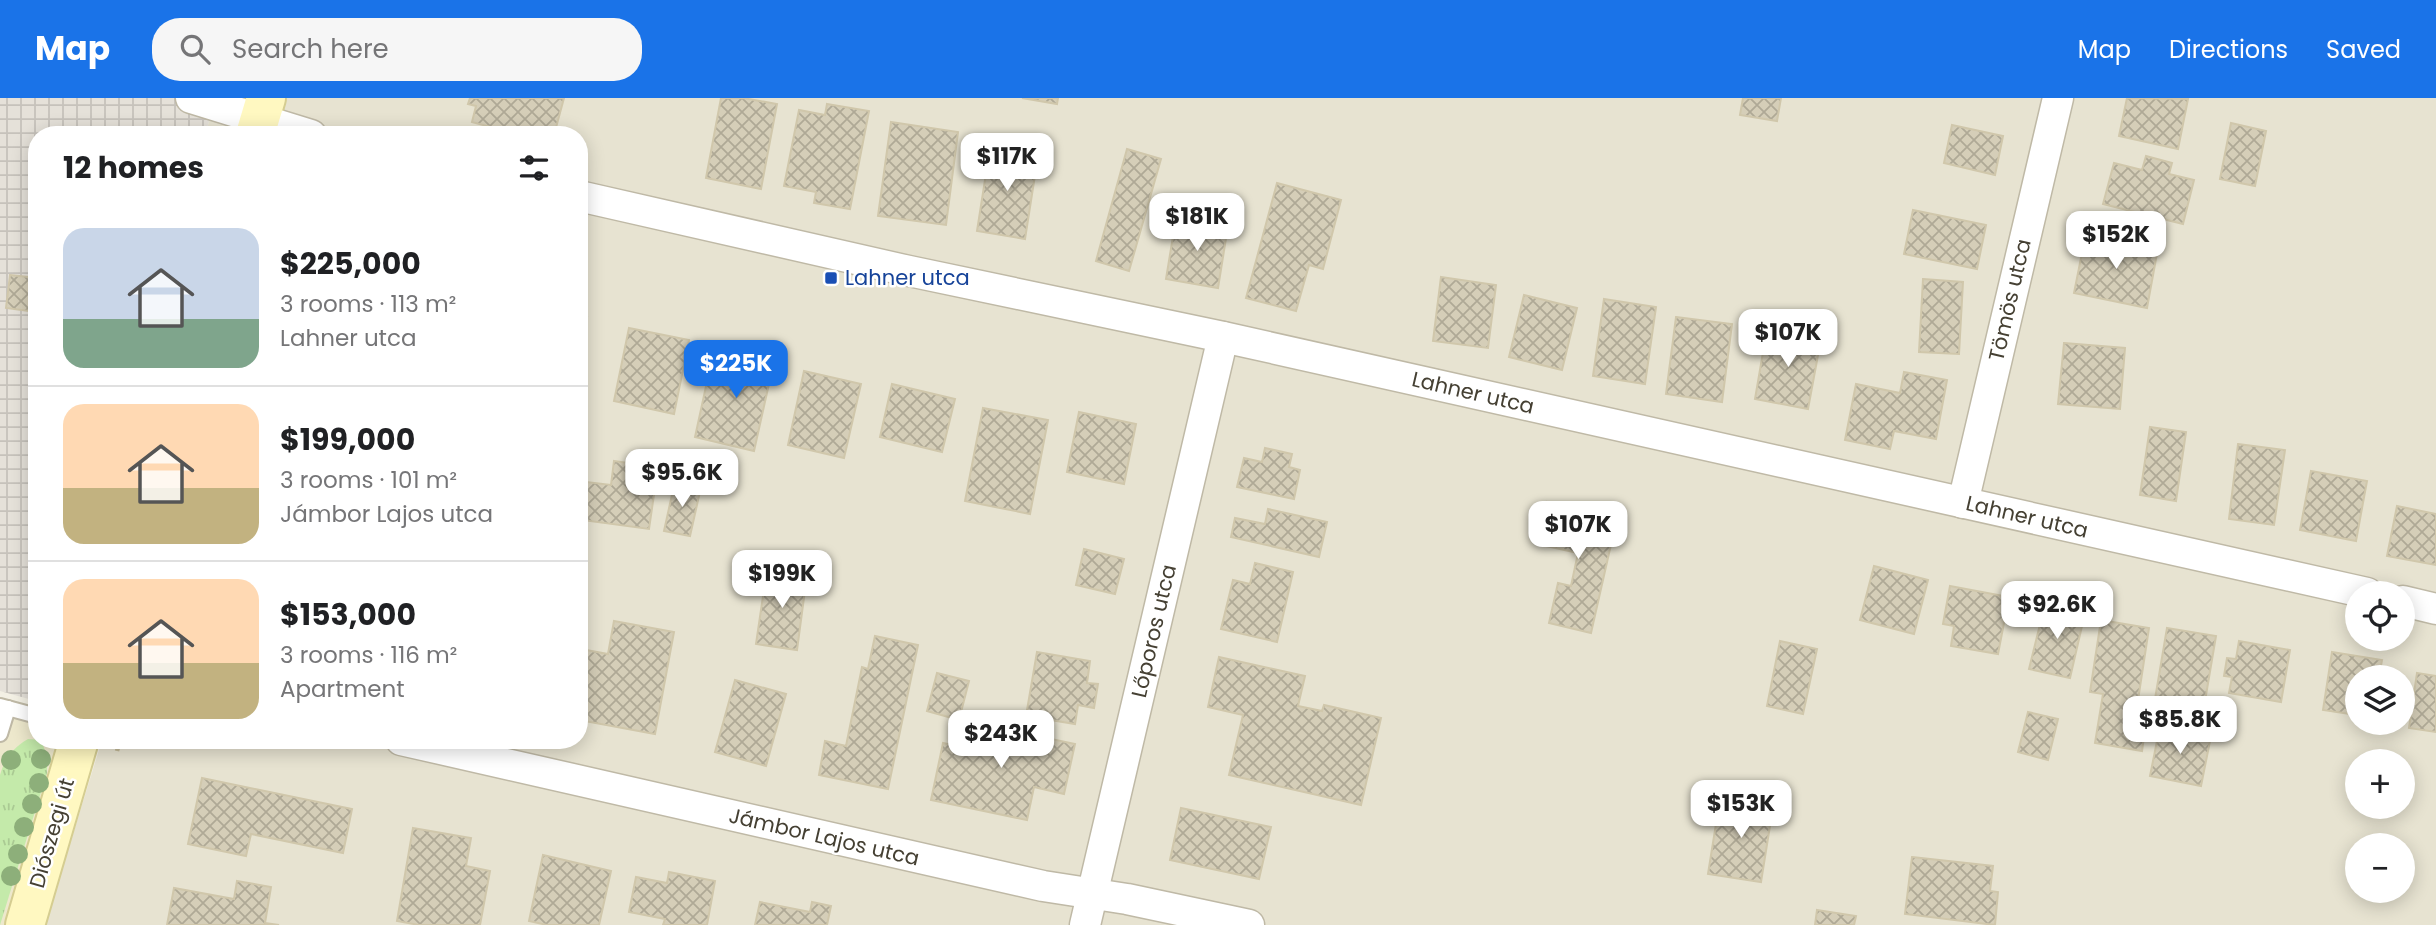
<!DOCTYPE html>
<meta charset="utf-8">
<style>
:root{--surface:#fff;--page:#f6f6f6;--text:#202124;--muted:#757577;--line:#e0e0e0;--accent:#1a73e8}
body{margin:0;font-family:Poppins,sans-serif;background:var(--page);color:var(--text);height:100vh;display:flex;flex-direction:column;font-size:26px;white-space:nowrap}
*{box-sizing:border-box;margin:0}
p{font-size:23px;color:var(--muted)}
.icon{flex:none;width:38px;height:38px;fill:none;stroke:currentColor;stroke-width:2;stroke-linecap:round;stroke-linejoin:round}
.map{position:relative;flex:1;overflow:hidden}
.side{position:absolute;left:28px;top:28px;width:560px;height:623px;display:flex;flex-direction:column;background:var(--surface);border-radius:28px;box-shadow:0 4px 18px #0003}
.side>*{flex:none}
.tools{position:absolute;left:2345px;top:483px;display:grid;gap:14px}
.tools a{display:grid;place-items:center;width:70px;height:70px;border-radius:50%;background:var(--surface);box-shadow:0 4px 18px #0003;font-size:35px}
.price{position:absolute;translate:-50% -60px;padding:0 16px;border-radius:14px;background:#fff;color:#222;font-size:23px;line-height:46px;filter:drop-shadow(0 2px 4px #0008)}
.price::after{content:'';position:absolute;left:50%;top:42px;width:21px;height:16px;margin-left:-10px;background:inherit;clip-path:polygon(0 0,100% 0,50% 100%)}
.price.current{background:var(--accent);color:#fff}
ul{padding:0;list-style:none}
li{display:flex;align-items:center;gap:21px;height:175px;padding:0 35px}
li+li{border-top:2px solid var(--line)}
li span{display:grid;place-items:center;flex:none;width:196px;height:140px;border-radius:21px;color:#555}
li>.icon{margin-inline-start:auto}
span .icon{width:84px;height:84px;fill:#fffc;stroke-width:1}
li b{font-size:30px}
h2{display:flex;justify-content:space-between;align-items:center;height:84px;padding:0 35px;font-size:30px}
header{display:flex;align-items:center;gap:42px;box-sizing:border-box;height:98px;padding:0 35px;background:var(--accent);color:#fff}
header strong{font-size:33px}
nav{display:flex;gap:38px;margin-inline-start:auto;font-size:24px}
.search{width:490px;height:63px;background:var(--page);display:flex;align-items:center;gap:18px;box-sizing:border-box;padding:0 24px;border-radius:28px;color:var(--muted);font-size:26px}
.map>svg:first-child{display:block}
.residential{fill:#e7e3d1;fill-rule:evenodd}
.industrial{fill:url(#industrial-grid)}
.education{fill:#ede8cc}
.grass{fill:url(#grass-tufts)}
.building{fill:url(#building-cross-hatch);stroke:#d0c7ab;stroke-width:2}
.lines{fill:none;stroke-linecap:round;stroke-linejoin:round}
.lane-casing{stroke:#bfb9a6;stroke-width:18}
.street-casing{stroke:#bfb9a6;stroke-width:33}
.secondary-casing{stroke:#d5cd91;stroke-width:42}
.path{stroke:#c1b896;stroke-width:4.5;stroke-dasharray:3.5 3.5;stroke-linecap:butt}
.lane{stroke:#fff;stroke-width:14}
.street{stroke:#fff;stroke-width:30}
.secondary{stroke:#fff8c1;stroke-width:38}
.tree{fill:#8daf7a}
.transit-dot{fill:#1a4fb4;stroke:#fff;stroke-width:2.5}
.labels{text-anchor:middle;stroke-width:5;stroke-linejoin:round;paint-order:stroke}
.transit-label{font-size:21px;fill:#164399;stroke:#fff;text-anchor:start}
.street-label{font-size:21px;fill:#454033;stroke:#fff}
</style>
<header>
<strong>Map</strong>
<div class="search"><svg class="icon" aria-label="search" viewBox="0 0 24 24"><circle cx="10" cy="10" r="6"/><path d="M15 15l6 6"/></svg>Search here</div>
<nav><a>Map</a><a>Directions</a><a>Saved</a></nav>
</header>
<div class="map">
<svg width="2436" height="827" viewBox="0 0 2436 827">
<defs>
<pattern id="industrial-grid" width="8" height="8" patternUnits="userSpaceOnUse" patternTransform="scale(1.75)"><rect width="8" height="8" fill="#e5e1d9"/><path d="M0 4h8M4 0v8" fill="none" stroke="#c6c2bb"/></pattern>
<pattern id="grass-tufts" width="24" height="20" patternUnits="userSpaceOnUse" patternTransform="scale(1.75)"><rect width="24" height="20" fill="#c4eaaa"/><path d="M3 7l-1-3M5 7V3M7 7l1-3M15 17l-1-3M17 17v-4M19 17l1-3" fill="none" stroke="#aaca93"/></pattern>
<pattern id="building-cross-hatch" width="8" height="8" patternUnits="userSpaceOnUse" patternTransform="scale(1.75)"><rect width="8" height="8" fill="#d5ceb8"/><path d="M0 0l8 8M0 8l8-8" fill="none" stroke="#afa996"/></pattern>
</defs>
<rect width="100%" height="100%" fill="#f3f0e4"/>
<path class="residential" d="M 216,0 L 2436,0 L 2436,827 L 45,827 L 102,642 L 579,642 L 579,37 L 205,37 ZM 2357,495 L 2403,495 L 2403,541 L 2357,541 ZM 2357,579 L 2403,579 L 2403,625 L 2357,625 ZM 2357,663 L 2403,663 L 2403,709 L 2357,709 ZM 2357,747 L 2403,747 L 2403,793 L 2357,793 Z"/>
<path class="industrial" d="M 0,0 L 216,0 L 205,37 L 37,37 L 36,603 L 0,593 Z"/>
<path class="education" d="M 0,599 L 37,610 L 37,642 L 64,642 L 10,827 L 0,827 Z"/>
<path class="grass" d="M 28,641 L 41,642 L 47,658 L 47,675 L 0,827 L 0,677 C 5,660 13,650 28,641 Z"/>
<g class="building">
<path d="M 470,0 L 564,0 L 554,37 L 520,37 L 472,24 L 476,8 L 468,6 Z"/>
<path d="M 721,0 L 743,0 L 777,6 L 761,91 L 706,80 Z"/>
<path d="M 1022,0 L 1058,0 L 1057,6 Z"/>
<path d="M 1743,0 L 1781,0 L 1777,23 L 1740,17 Z"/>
<path d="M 2127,0 L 2188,1 L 2178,51 L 2119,38 Z"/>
<path d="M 827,6 L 869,13 L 850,111 L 814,105 L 816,94 L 784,88 L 799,12 L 825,17 Z"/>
<path d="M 891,24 L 958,34 L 946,127 L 878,118 Z"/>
<path d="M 2231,25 L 2266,33 L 2255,88 L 2220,81 Z"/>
<path d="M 1952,27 L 2003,38 L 1995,77 L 1944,65 Z"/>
<path d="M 990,50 L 1038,58 L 1025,141 L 977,133 Z"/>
<path d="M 1127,51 L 1161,61 L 1129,173 L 1096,163 Z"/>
<path d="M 2146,58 L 2172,65 L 2169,76 L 2194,82 L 2183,126 L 2103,106 L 2114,65 L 2142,72 Z"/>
<path d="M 1277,85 L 1341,102 L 1323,171 L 1309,167 L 1296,213 L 1246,200 Z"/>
<path d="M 1913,112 L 1986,127 L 1977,171 L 1904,156 Z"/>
<path d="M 1176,120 L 1228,128 L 1218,190 L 1166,181 Z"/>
<path d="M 2086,135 L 2158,150 L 2147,210 L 2074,195 Z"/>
<path d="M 10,177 L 37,180 L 37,214 L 6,210 Z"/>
<path d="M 1441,179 L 1496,187 L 1488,250 L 1433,243 Z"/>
<path d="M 1923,181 L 1963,184 L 1959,256 L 1919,254 Z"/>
<path d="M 1524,197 L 1577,210 L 1562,272 L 1509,259 Z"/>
<path d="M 1604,201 L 1656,209 L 1645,286 L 1593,278 Z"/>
<path d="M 579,217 L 587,219 L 579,252 Z"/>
<path d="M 1676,219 L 1732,226 L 1722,304 L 1666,296 Z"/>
<path d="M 629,230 L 689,242 L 674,316 L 614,303 Z"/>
<path d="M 1767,231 L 1821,241 L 1808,311 L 1755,301 Z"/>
<path d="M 2064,245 L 2125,250 L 2120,311 L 2058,306 Z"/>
<path d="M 731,249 L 775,259 L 754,353 L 695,339 L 710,270 L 725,273 Z"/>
<path d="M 804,273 L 861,286 L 844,360 L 788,347 Z"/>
<path d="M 1904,274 L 1947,282 L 1936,341 L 1894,333 L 1890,351 L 1845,342 L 1856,286 L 1900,295 Z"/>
<path d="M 892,286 L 955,301 L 942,354 L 880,339 Z"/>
<path d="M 983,310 L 1048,322 L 1030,416 L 965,403 Z"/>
<path d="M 1079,314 L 1136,326 L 1124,386 L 1067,374 Z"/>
<path d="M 2150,329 L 2186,334 L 2176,403 L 2140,397 Z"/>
<path d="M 2238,346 L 2285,352 L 2274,427 L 2229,421 Z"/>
<path d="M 1265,350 L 1292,356 L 1289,369 L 1300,372 L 1294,401 L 1237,389 L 1244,360 L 1262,364 Z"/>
<path d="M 614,363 L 658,369 L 649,431 L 582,422 L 587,384 L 611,387 Z"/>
<path d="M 2311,373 L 2367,383 L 2356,443 L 2300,432 Z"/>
<path d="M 675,383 L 701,389 L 690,438 L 664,433 Z"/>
<path d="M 1547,404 L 1617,420 L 1591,535 L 1549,525 L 1558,485 L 1571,488 L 1578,455 L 1537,446 Z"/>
<path d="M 2397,408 L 2436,416 L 2436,467 L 2387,458 Z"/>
<path d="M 1268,411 L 1327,424 L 1319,459 L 1231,439 L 1235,420 L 1265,426 Z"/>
<path d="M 1084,451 L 1124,461 L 1115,496 L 1076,487 Z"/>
<path d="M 1255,465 L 1293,474 L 1277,544 L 1221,531 L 1233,482 L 1250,486 Z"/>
<path d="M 1874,468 L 1928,482 L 1914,536 L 1860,522 Z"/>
<path d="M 767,471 L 807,477 L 797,552 L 756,546 Z"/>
<path d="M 1950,488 L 2009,499 L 1998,556 L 1951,548 L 1954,528 L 1943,526 Z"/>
<path d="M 2045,506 L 2085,515 L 2070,580 L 2029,571 Z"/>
<path d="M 2101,522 L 2149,530 L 2138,602 L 2149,604 L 2142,653 L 2095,645 L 2103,596 L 2090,594 Z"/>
<path d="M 614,523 L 674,534 L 655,636 L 579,622 L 579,589 L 586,552 L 608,556 Z"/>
<path d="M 2167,530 L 2216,538 L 2204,609 L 2155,601 Z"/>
<path d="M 875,538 L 918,547 L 888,691 L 819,677 L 825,643 L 846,648 L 862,569 L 868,571 Z"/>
<path d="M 1780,543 L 1817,551 L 1803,616 L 1767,608 Z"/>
<path d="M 2239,543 L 2290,552 L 2281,604 L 2229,595 L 2232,579 L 2224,578 L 2227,560 L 2236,561 Z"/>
<path d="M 1037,554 L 1090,563 L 1087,585 L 1098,586 L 1094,610 L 1078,607 L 1075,626 L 1026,618 Z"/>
<path d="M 2332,554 L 2382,562 L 2379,579 L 2357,579 L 2357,617 L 2323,612 Z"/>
<path d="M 1219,559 L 1305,578 L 1298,608 L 1322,613 L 1324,607 L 1381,620 L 1361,707 L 1229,677 L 1243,617 L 1208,609 Z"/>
<path d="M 937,575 L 969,583 L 959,622 L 927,613 Z"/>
<path d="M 2417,575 L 2436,578 L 2436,634 L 2409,630 Z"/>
<path d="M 735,582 L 786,596 L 766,668 L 715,654 Z"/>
<path d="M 2028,614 L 2058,621 L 2048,662 L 2018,654 Z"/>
<path d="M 966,623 L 1075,646 L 1064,696 L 1034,689 L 1027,722 L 931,702 L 943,645 L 961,649 Z"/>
<path d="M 2160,628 L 2211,638 L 2201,688 L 2150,678 Z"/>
<path d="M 202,680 L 352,711 L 343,755 L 251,736 L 246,758 L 188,746 Z"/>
<path d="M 1720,701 L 1773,709 L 1761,784 L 1708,776 Z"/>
<path d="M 1181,710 L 1271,729 L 1259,781 L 1170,762 Z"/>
<path d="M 413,730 L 471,740 L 466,768 L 490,773 L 480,827 L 419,827 L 397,823 Z"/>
<path d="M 543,757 L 611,773 L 599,827 L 547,827 L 529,823 Z"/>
<path d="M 1912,759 L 1993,768 L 1990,793 L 1998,794 L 1995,827 L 1905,816 Z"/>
<path d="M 669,774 L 715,783 L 707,827 L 663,827 L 665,821 L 629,814 L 636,779 L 667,785 Z"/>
<path d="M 237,783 L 271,789 L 265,825 L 279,827 L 167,827 L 174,790 L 234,801 Z"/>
<path d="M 760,804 L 810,814 L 812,804 L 831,808 L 827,827 L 755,827 Z"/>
<path d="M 1817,812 L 1856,818 L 1854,827 L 1815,827 Z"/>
</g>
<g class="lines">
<g class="lane-casing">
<g id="lane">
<path d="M 0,608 L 37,618"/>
<path d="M 0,636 L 8,610"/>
</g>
</g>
<g class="street-casing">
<g id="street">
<path d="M 191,0 L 311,37"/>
<path d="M 579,98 L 909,173 L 1223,239 L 2367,495"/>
<path d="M 1963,405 L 2058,0"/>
<path d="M 2403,503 L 2436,511"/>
<path d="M 401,642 L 1043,788 L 1127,801 L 1249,827"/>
<path d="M 1085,827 L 1223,239"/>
</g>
</g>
<g class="secondary-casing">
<g id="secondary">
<path d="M 255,37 L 266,0"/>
<path d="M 25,827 L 79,642"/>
</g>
</g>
<path class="path" d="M 117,653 L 120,642"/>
<use href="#lane" class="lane"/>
<use href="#street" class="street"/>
<use href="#secondary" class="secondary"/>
</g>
<g class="tree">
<circle cx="41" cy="661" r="10"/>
<circle cx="11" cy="662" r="10"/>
<circle cx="39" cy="685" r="10"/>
<circle cx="32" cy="706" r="10"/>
<circle cx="24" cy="729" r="10"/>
<circle cx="18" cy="756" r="10"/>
<circle cx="11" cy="778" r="10"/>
</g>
<rect class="transit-dot" x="824" y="173" width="14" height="14" rx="3.5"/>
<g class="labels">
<g class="transit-label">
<text x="845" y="187">Lahner utca</text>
</g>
<g class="street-label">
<text transform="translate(2010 202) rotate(-77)" y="7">Tömös utca</text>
<text transform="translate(1473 295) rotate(13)" y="7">Lahner utca</text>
<text transform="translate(2027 419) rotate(13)" y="7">Lahner utca</text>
<text transform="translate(1154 533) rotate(-77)" y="7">Lőporos utca</text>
<text transform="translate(52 735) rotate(-74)" y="7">Diószegi út</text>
<text transform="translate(824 739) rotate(13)" y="7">Jámbor Lajos utca</text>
</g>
</g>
</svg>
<div class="tools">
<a><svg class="icon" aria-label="locate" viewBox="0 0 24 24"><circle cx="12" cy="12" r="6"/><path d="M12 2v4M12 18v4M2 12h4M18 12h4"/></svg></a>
<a><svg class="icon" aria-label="layers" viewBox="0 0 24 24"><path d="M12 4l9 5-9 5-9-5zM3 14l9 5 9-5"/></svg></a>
<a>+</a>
<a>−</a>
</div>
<b class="price" style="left:1007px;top:95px">$117K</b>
<b class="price" style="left:1197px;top:155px">$181K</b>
<b class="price" style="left:2116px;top:173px">$152K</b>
<b class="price" style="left:1788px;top:271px">$107K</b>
<b class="price current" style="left:736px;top:302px">$225K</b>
<b class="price" style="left:682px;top:411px">$95.6K</b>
<b class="price" style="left:1578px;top:463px">$107K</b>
<b class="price" style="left:782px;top:512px">$199K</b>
<b class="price" style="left:2057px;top:543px">$92.6K</b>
<b class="price" style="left:2180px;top:658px">$85.8K</b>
<b class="price" style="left:1001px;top:672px">$243K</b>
<b class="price" style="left:1741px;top:742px">$153K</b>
<section class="side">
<h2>12 homes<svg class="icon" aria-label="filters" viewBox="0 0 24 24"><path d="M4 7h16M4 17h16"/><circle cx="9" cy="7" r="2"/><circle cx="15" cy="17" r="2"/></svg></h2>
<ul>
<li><span style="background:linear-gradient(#c9d6e8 65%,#7fa58c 0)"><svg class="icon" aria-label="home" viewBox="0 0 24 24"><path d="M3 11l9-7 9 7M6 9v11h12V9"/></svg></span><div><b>$225,000</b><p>3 rooms · 113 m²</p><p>Lahner utca</p></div></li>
<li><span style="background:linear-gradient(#ffd9b3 60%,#c2b280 0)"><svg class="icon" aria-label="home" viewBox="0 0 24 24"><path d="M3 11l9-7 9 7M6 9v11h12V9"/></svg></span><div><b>$199,000</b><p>3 rooms · 101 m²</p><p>Jámbor Lajos utca</p></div></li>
<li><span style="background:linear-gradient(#ffd9b3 60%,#c2b280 0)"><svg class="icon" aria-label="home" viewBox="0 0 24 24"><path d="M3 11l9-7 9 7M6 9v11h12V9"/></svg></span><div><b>$153,000</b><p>3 rooms · 116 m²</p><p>Apartment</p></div></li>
</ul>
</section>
</div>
